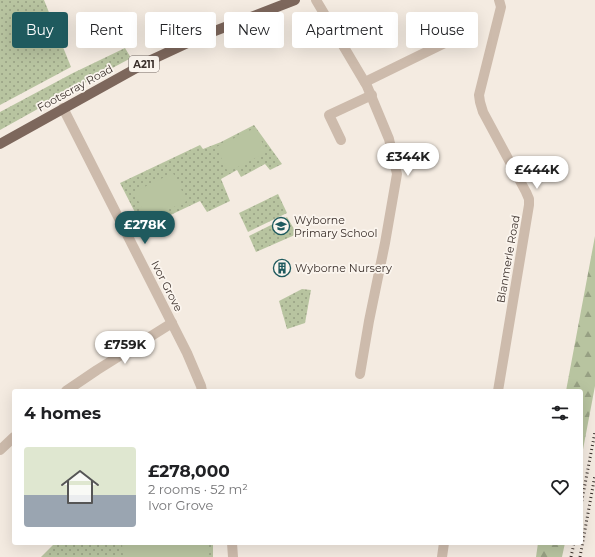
<!DOCTYPE html>
<meta charset="utf-8">
<style>
:root{--surface:#fff;--page:#f6f6f6;--text:#202124;--muted:#757577;--line:#e0e0e0;--accent:#1f5a5e}
body{margin:0;font-family:Montserrat,sans-serif;background:var(--page);color:var(--text);height:100vh;display:flex;flex-direction:column;font-size:15px;white-space:nowrap}
*{box-sizing:border-box;margin:0}
p{font-size:13px;color:var(--muted)}
.icon{flex:none;width:22px;height:22px;fill:none;stroke:currentColor;stroke-width:2;stroke-linecap:round;stroke-linejoin:round}
.map{position:relative;flex:1;overflow:hidden}
.panel{position:absolute;left:12px;top:389px;width:571px;height:156px;display:flex;flex-direction:column;background:var(--surface);border-radius:4px;box-shadow:0 4px 16px #0002}
.panel>*{flex:none}
.top-card{position:absolute;left:12px;top:12px;width:571px;height:36px;display:flex;gap:8px}
.price{position:absolute;translate:-50% -34px;padding:0 9px;border-radius:14px;background:#fff;color:#222;font-size:13px;line-height:26px;filter:drop-shadow(0 1px 2px #0008)}
.price::after{content:'';position:absolute;left:50%;top:24px;width:12px;height:9px;margin-left:-6px;background:inherit;clip-path:polygon(0 0,100% 0,50% 100%)}
.price.selected{background:var(--accent);color:#fff}
ul{padding:0;list-style:none}
li{display:flex;align-items:center;gap:12px;height:100px;padding:0 12px}
li+li{border-top:1px solid var(--line)}
li span{display:grid;place-items:center;flex:none;width:112px;height:80px;border-radius:4px;color:#555}
li>.icon{margin-inline-start:auto}
span .icon{width:48px;height:48px;fill:#fffc;stroke-width:1}
li b{font-size:17px}
h2{display:flex;justify-content:space-between;align-items:center;height:48px;padding:0 12px;font-size:17px}
.tag{padding:0 14px;border-radius:4px;background:var(--surface);box-shadow:0 4px 16px #0002;font-size:14px;line-height:36px}
.tag.selected{background:var(--accent);color:#fff}
.map>svg:first-child{display:block}
.green{fill:url(#green-dots)}
.forest{fill:url(#forest-firs)}
.pitch{fill:#b8c4a0}
.lines{fill:none;stroke-linecap:round;stroke-linejoin:round}
.minor{stroke:#cdbbac;stroke-width:10}
.major{stroke:#7d675c;stroke-width:10}
.rail{stroke:#3b302b;stroke-width:3;stroke-dasharray:1 3;stroke-linecap:butt}
.labels{text-anchor:middle;stroke-width:3.5;stroke-linejoin:round;paint-order:stroke}
.shield{fill:#fbf5ee;stroke:#756b66;stroke-width:1}
.shield-label{font-size:10px;font-weight:bold;fill:#3b302b}
.street-label{font-size:11px;fill:#3b302b;stroke:#fbf5ee}
.poi-label{font-size:11px;fill:#3b302b;stroke:#fbf5ee;text-anchor:start}
</style>
<div class="map">
<svg width="595" height="557" viewBox="0 0 595 557">
<defs>
<pattern id="green-dots" width="8" height="8" patternUnits="userSpaceOnUse"><rect width="8" height="8" fill="#b8c4a0"/><path d="M2 2h.1M6 6h.1" fill="none" stroke="#97a083" stroke-width="1.8" stroke-linecap="round"/></pattern>
<pattern id="forest-firs" width="22" height="20" patternUnits="userSpaceOnUse"><rect width="22" height="20" fill="#b8c4a0"/><path d="M5 1l3.5 6h-7zM16 11l3.5 6h-7z" fill="#97a083"/></pattern>
</defs>
<rect width="100%" height="100%" fill="#f4ebe1"/>
<g class="green">
<path d="M 0,0 L 44,0 L 71,67 L 0,105 Z"/>
<path d="M 125,48 L 131,58 L 79,86 L 0,130 L 0,112 L 73,73 Z"/>
<path d="M 254,125 L 282,164 L 270,170 L 265,164 L 241,177 L 237,170 L 221,179 L 230,201 L 207,212 L 200,201 L 143,228 L 120,183 L 200,145 L 203,149 L 221,142 Z"/>
<path d="M 278,194 L 287,213 L 248,232 L 239,213 Z"/>
<path d="M 287,217 L 297,234 L 256,252 L 249,236 Z"/>
<path d="M 302,289 L 311,290 L 305,323 L 287,329 L 279,301 Z"/>
<path d="M 55,543 L 213,543 L 213,557 L 41,557 Z"/>
</g>
<g class="forest">
<path d="M 595,236 L 595,386 L 581,460 L 581,391 L 566,391 Z"/>
<path d="M 538,543 L 565,543 L 562,557 L 536,557 Z"/>
</g>
<g class="pitch">
<path d="M 255,128 L 267,152 L 228,172 L 216,147 Z"/>
<path d="M 173,173 L 187,201 L 147,219 L 134,192 Z"/>
<path d="M 122,543 L 208,543 L 209,557 L 123,557 Z"/>
</g>
<g class="lines">
<g class="minor">
<path d="M 316,0 L 367,86 L 389,139 L 397,174 L 385,243 L 369,321 L 360,374"/>
<path d="M 365,82 L 455,38"/>
<path d="M 63,108 L 187,353 L 201,386 L 202,391"/>
<path d="M 341,140 L 329,115 L 372,95"/>
<path d="M 66,391 L 97,370 L 172,323"/>
<path d="M 498,391 L 529,205 L 529,199 L 526,192 L 483,112 L 480,102 L 479,95 L 501,7 L 499,0"/>
<path d="M 0,450 L 14,437"/>
<path d="M 232,543 L 233,557"/>
<path d="M 442,557 L 444,543"/>
</g>
<path class="major" d="M 0,144 L 151,60 L 207,34 L 295,0"/>
<g class="rail">
<path d="M 581,505 L 595,432"/>
<path d="M 571,557 L 574,543"/>
<path d="M 580,557 L 595,475"/>
</g>
</g>
<defs>
<g id="school-ring" transform="scale(0.9)"><circle r="9.5" fill="#fbf5ee" stroke="#1f5a5e" stroke-width="1.5"/><path d="M0-5L7-2L0 1L-7-2ZM-4 1L0 2.5L4 1V4Q0 6-4 4Z" fill="#1f5a5e"/></g>
<g id="building-ring" transform="scale(0.9)"><circle r="9.5" fill="#fbf5ee" stroke="#1f5a5e" stroke-width="1.5"/><path d="M-4-6H4V6H1V3H-1V6H-4ZM-2.5-4.3h1.7v1.8h-1.7ZM.8-4.3h1.7v1.8H.8ZM-2.5-1h1.7V.8h-1.7ZM.8-1h1.7V.8H.8Z" fill="#1f5a5e"/></g>
</defs>
<g fill-rule="evenodd">
<use href="#school-ring" x="281" y="226"/>
<use href="#building-ring" x="282" y="268"/>
</g>
<g class="labels">
<rect class="shield" x="129" y="56" width="30" height="16" rx="3"/>
<g class="shield-label">
<text x="144" y="68">A211</text>
</g>
<g class="street-label">
<text transform="translate(75 88) rotate(-29)" y="4">Footscray Road</text>
<text transform="translate(508 259) rotate(-80)" y="4">Blanmerle Road</text>
<text transform="translate(167 286) rotate(63)" y="4">Ivor Grove</text>
</g>
<g class="poi-label">
<text x="294" y="224">Wyborne<tspan x="294" dy="13">Primary School</tspan></text>
<text x="295" y="272">Wyborne Nursery</text>
</g>
</g>
</svg>
<b class="price" style="left:408px;top:177px">£344K</b>
<b class="price" style="left:537px;top:190px">£444K</b>
<b class="price selected" style="left:145px;top:245px">£278K</b>
<b class="price" style="left:125px;top:365px">£759K</b>
<div class="top-card">
<a class="tag selected">Buy</a>
<a class="tag">Rent</a>
<a class="tag">Filters</a>
<a class="tag">New</a>
<a class="tag">Apartment</a>
<a class="tag">House</a>
</div>
<section class="panel">
<h2>4 homes<svg class="icon" aria-label="filters" viewBox="0 0 24 24"><path d="M4 7h16M4 17h16"/><circle cx="9" cy="7" r="2"/><circle cx="15" cy="17" r="2"/></svg></h2>
<ul>
<li><span style="background:linear-gradient(#dfe7d0 60%,#9aa5b1 0)"><svg class="icon" aria-label="home" viewBox="0 0 24 24"><path d="M3 11l9-7 9 7M6 9v11h12V9"/></svg></span><div><b>£278,000</b><p>2 rooms · 52 m²</p><p>Ivor Grove</p></div><svg class="icon" aria-label="heart" viewBox="0 0 24 24"><path d="M12 20l-8-8c-3-5 5-10 8-4 3-6 11-1 8 4z"/></svg></li>
</ul>
</section>
</div>
